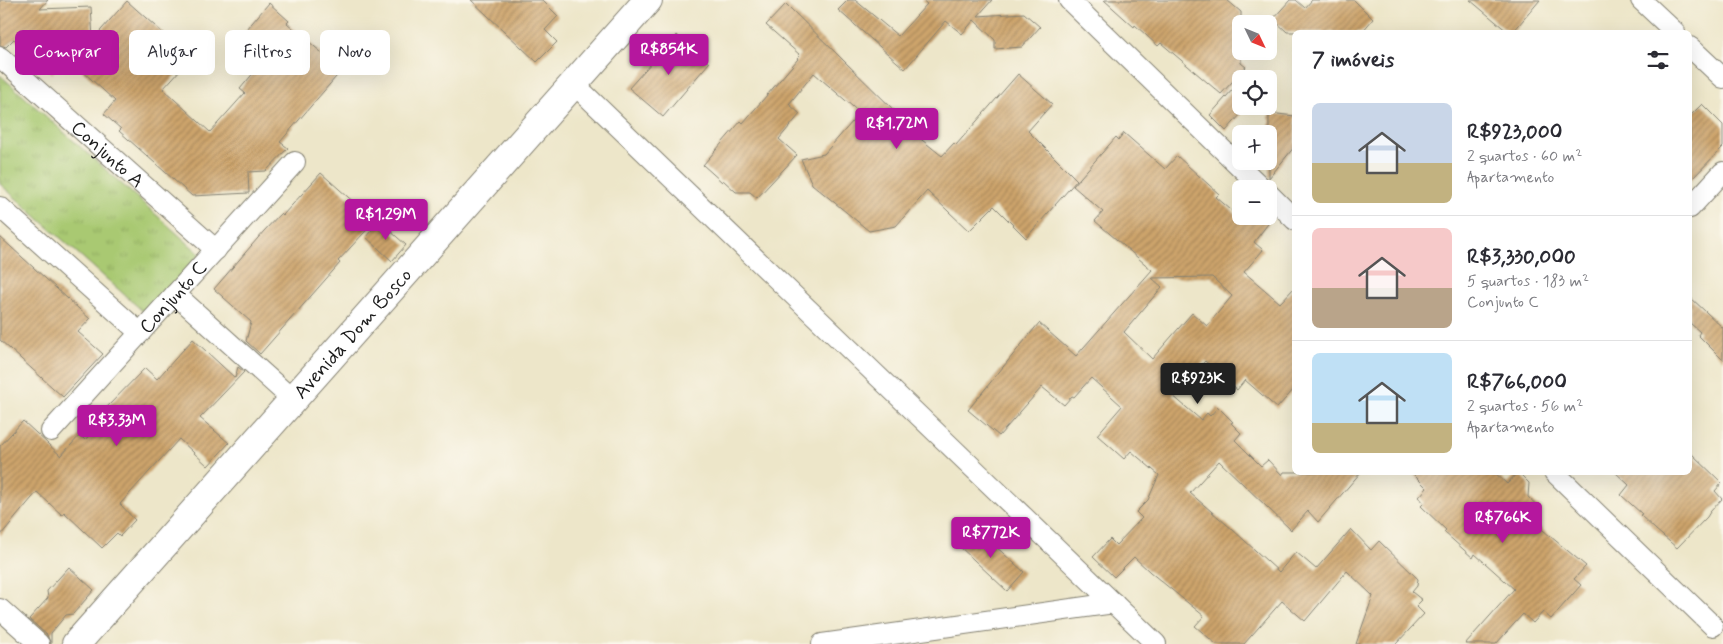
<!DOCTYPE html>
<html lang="pt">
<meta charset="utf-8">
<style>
:root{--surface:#fff;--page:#f7f7f7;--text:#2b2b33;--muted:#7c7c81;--line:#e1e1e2;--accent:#b5179e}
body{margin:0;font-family:Mynerve,sans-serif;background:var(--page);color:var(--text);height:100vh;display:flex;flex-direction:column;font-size:19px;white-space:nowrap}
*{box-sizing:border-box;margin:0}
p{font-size:16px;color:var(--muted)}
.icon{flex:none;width:28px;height:28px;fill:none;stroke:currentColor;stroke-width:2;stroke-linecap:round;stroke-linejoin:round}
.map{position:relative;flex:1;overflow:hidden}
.details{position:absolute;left:1292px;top:30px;width:400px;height:445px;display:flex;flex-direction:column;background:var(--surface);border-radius:8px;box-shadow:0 5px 20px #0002}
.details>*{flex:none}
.hud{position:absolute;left:15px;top:30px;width:475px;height:45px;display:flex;gap:10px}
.needle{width:32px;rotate:133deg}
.controls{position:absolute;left:1232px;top:15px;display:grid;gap:10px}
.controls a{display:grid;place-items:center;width:45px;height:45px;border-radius:8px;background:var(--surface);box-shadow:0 5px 20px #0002;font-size:25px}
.price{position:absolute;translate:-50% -42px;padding:0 11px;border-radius:5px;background:var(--accent);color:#fff;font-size:16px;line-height:32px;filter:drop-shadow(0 1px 2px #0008)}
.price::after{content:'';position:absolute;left:50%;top:30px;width:15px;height:11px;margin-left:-8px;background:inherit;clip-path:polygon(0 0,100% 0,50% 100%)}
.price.active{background:#222;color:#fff}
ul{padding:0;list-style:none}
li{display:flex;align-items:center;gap:15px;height:125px;padding:0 20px}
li+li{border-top:1px solid var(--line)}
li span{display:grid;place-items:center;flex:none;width:140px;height:100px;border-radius:8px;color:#555}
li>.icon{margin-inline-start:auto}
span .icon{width:60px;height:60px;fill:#fffc;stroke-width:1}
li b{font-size:21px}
h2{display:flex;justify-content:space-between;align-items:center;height:60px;padding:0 20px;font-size:21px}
.pill{padding:0 18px;border-radius:8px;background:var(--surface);box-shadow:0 5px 20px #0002;font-size:18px;line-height:45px}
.pill.active{background:var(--accent);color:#fff}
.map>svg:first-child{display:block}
.park{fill:url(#park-tufts);stroke:#627247}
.building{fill:url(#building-hatch);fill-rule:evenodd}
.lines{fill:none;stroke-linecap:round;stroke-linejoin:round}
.street-casing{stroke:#848172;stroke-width:22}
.secondary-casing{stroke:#848172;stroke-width:30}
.street{stroke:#fff;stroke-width:20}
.secondary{stroke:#fff;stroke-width:28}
.labels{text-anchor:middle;stroke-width:5;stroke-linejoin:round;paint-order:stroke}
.street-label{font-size:20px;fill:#1c1c1c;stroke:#fbf7ec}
</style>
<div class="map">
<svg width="1723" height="644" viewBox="0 0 1723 644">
<defs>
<pattern id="park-tufts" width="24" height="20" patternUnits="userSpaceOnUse" patternTransform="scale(1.25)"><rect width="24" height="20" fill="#a9c972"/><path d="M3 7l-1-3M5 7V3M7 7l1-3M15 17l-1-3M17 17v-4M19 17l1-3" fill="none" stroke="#91ac62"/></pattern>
<pattern id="building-hatch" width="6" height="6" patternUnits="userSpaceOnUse" patternTransform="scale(1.25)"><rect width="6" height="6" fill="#cda46c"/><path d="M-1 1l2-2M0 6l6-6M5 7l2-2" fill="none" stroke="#a68558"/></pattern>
</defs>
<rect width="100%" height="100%" fill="#fbf7ec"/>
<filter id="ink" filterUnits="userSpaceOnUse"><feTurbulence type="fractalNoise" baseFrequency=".02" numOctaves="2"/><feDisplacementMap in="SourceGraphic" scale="10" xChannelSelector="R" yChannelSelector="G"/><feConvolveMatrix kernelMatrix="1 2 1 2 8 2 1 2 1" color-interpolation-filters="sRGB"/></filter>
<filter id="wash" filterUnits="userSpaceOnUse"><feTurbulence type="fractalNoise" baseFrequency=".0096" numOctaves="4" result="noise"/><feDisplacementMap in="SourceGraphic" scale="20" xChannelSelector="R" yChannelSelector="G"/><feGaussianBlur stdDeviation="1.12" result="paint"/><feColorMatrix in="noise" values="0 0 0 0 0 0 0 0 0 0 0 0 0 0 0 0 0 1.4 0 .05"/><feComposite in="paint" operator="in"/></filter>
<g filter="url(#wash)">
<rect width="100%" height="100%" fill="#ede6c9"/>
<path class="park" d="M 0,75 L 200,254 L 146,314 L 0,184 Z"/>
<g id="blocks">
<g class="building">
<path d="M 0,0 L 48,0 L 40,9 L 91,7 L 93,39 L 127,1 L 174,43 L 164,54 L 181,69 L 163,89 L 210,132 L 245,93 L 240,89 L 266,58 L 241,36 L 269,3 L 289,21 L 287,23 L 342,70 L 280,142 L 288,148 L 266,171 L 248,172 L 249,193 L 192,196 L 119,131 L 121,129 L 104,114 L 115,101 L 67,57 L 52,74 L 14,39 L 6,47 L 0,45 Z"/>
<path d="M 471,0 L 542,0 L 558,16 L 545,30 L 557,42 L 537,62 Z"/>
<path d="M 848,0 L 855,0 L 898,36 L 927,4 L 922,0 L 992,0 L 978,16 L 1024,13 L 1040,27 L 1022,47 L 995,49 L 995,40 L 974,20 L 962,34 L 946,21 L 905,69 L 838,10 Z"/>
<path d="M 1104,0 L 1227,0 L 1241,12 L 1241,63 L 1246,67 L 1221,94 L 1161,43 L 1158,46 L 1135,25 L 1134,27 Z"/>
<path d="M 1290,0 L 1296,0 L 1305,8 L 1312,0 L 1354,0 L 1373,19 L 1362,32 L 1287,32 L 1273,19 Z"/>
<path d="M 1470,0 L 1540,0 L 1513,32 L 1508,32 Z"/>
<path d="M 786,4 L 900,116 L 897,120 L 942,156 L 954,143 L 956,145 L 1018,74 L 1052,104 L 1028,131 L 1077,180 L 1026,238 L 994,206 L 969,231 L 927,191 L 896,226 L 869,231 L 812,184 L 801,159 L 824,154 L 860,113 L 814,73 L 789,104 L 800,114 L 779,139 L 797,155 L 757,198 L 750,192 L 736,192 L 723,180 L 722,182 L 703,165 L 741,121 L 743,123 L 798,59 L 797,58 L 800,55 L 766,25 Z"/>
<path d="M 676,35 L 709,63 L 663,117 L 629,88 Z"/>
<path d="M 1241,80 L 1241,114 L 1226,131 L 1210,115 Z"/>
<path d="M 1702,104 L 1723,125 L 1723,147 L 1690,181 L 1690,116 Z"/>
<path d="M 1269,113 L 1295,116 L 1295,146 L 1269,178 Z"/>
<path d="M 1124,133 L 1165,169 L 1177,156 L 1219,194 L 1216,197 L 1238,216 L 1274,216 L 1254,242 L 1263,250 L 1244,272 L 1280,303 L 1295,287 L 1295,388 L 1277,408 L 1245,380 L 1237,390 L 1205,361 L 1172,395 L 1201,420 L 1207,413 L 1210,416 L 1218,407 L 1233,422 L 1231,423 L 1241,433 L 1235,440 L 1261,466 L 1268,460 L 1282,475 L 1284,472 L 1361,472 L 1318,522 L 1308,511 L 1291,530 L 1219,461 L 1190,493 L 1233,530 L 1279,572 L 1296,552 L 1316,569 L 1351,529 L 1371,550 L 1379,541 L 1418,579 L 1417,586 L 1412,592 L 1422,600 L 1416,606 L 1424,614 L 1396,644 L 1356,644 L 1373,596 L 1347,571 L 1305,621 L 1282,601 L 1244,644 L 1216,644 L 1195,626 L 1204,616 L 1150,572 L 1134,557 L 1114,577 L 1093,557 L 1110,539 L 1116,545 L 1142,518 L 1136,512 L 1148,500 L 1159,475 L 1131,451 L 1124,459 L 1097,435 L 1122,406 L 1091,378 L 1074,397 L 1072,396 L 1064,405 L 1042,387 L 999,436 L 968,410 L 1039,323 L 1076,356 L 1152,270 L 1095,221 L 1103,212 L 1073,186 L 1116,137 L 1119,140 ZM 1212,277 L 1232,296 L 1207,326 L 1192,313 L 1152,359 L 1124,332 L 1162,287 L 1152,278 Z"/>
<path d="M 321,173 L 375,221 L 338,261 L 340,263 L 260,354 L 246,341 L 251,322 L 214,289 L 264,231 L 281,213 L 283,215 Z"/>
<path d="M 379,221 L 406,245 L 392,261 L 366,237 Z"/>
<path d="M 0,237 L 90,319 L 78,332 L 103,354 L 63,397 L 0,340 Z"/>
<path d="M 1690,297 L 1723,328 L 1723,360 L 1698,335 L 1700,332 L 1690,323 Z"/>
<path d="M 193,339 L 235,378 L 238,367 L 244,372 L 200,418 L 229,443 L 208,466 L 179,439 L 120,504 L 135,520 L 120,536 L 117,533 L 102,548 L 64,512 L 62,515 L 37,492 L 0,536 L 0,446 L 23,421 L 61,456 L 80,435 L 85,440 L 110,413 L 106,408 L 145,368 L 157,379 Z"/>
<path d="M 1690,452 L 1722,483 L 1715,491 L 1722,499 L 1710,512 L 1707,517 L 1677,548 L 1656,530 L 1640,515 L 1642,514 L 1621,495 L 1629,485 L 1615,472 L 1690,472 Z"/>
<path d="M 1411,472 L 1494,472 L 1507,484 L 1518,472 L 1529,483 L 1528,497 L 1542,510 L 1532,521 L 1586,566 L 1574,579 L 1581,585 L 1551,619 L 1543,612 L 1533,623 L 1523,614 L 1496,644 L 1465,644 L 1514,589 L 1475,554 L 1473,558 L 1444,532 L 1446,530 L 1421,506 L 1424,503 L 1419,497 L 1427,488 Z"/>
<path d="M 974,527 L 1024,572 L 1007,591 L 958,545 Z"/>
<path d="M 69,567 L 94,590 L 73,614 L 66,615 L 51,633 L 51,644 L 47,635 L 29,619 L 48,598 L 47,591 Z"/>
</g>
</g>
</g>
<g filter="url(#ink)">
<use href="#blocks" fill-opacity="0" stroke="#848172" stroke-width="1"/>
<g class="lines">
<g class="street-casing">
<g id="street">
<path d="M 1069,0 L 1263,189"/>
<path d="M 1641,0 L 1675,32"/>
<path d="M 1690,47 L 1723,78"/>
<path id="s1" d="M 0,57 L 216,250"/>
<path d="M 573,83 L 1156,644"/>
<path d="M 1269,194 L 1295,220"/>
<path d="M 0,207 L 140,333"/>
<path d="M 1690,208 L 1723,172"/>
<path d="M 175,294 L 293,400"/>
<path id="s2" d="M 51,431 L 295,162"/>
<path d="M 1554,472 L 1713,626"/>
<path d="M 0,609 L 39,644"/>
<path d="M 822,644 L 1114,603"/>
</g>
</g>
<g class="secondary-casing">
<g id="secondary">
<path id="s3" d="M 76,644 L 648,0"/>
</g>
</g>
<use href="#street" class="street"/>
<use href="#secondary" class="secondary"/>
</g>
</g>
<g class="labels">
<g class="street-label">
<text dy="7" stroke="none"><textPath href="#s1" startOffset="145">Conjunto A</textPath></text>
<text dy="7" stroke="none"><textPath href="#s2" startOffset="181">Conjunto C</textPath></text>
<text dy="7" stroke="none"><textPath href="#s3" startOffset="416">Avenida Dom Bosco</textPath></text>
</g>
</g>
</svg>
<div class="controls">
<a><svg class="needle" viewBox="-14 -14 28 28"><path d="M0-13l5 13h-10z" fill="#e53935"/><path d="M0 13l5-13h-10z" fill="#7c7c81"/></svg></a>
<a><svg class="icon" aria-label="locate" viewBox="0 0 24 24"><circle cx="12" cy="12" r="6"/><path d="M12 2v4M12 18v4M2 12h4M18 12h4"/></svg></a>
<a>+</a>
<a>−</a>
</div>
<b class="price" style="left:669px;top:76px">R$854K</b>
<b class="price" style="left:897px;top:150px">R$1.72M</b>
<b class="price" style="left:386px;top:241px">R$1.29M</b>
<b class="price active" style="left:1198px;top:405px">R$923K</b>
<b class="price" style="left:117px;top:447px">R$3.33M</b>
<b class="price" style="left:1503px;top:544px">R$766K</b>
<b class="price" style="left:991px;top:559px">R$772K</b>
<div class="hud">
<a class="pill active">Comprar</a>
<a class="pill">Alugar</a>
<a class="pill">Filtros</a>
<a class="pill">Novo</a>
</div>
<section class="details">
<h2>7 imóveis<svg class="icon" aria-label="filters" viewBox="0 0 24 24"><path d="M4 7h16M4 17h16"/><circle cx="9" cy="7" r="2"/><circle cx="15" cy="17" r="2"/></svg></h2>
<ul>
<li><span style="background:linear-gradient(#c9d6e8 60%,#c2b280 0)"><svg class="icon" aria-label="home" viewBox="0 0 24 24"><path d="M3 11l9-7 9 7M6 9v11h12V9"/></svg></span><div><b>R$923,000</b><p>2 quartos · 60 m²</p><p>Apartamento</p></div></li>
<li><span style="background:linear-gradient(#f6c9c9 60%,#b9a48a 0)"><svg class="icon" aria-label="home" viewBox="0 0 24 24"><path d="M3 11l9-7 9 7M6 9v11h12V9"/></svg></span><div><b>R$3,330,000</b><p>5 quartos · 183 m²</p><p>Conjunto C</p></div></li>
<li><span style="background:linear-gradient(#bfe0f5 70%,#c2b280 0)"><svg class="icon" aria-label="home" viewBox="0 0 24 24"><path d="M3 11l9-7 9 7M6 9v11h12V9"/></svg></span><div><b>R$766,000</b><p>2 quartos · 56 m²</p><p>Apartamento</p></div></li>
</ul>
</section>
</div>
